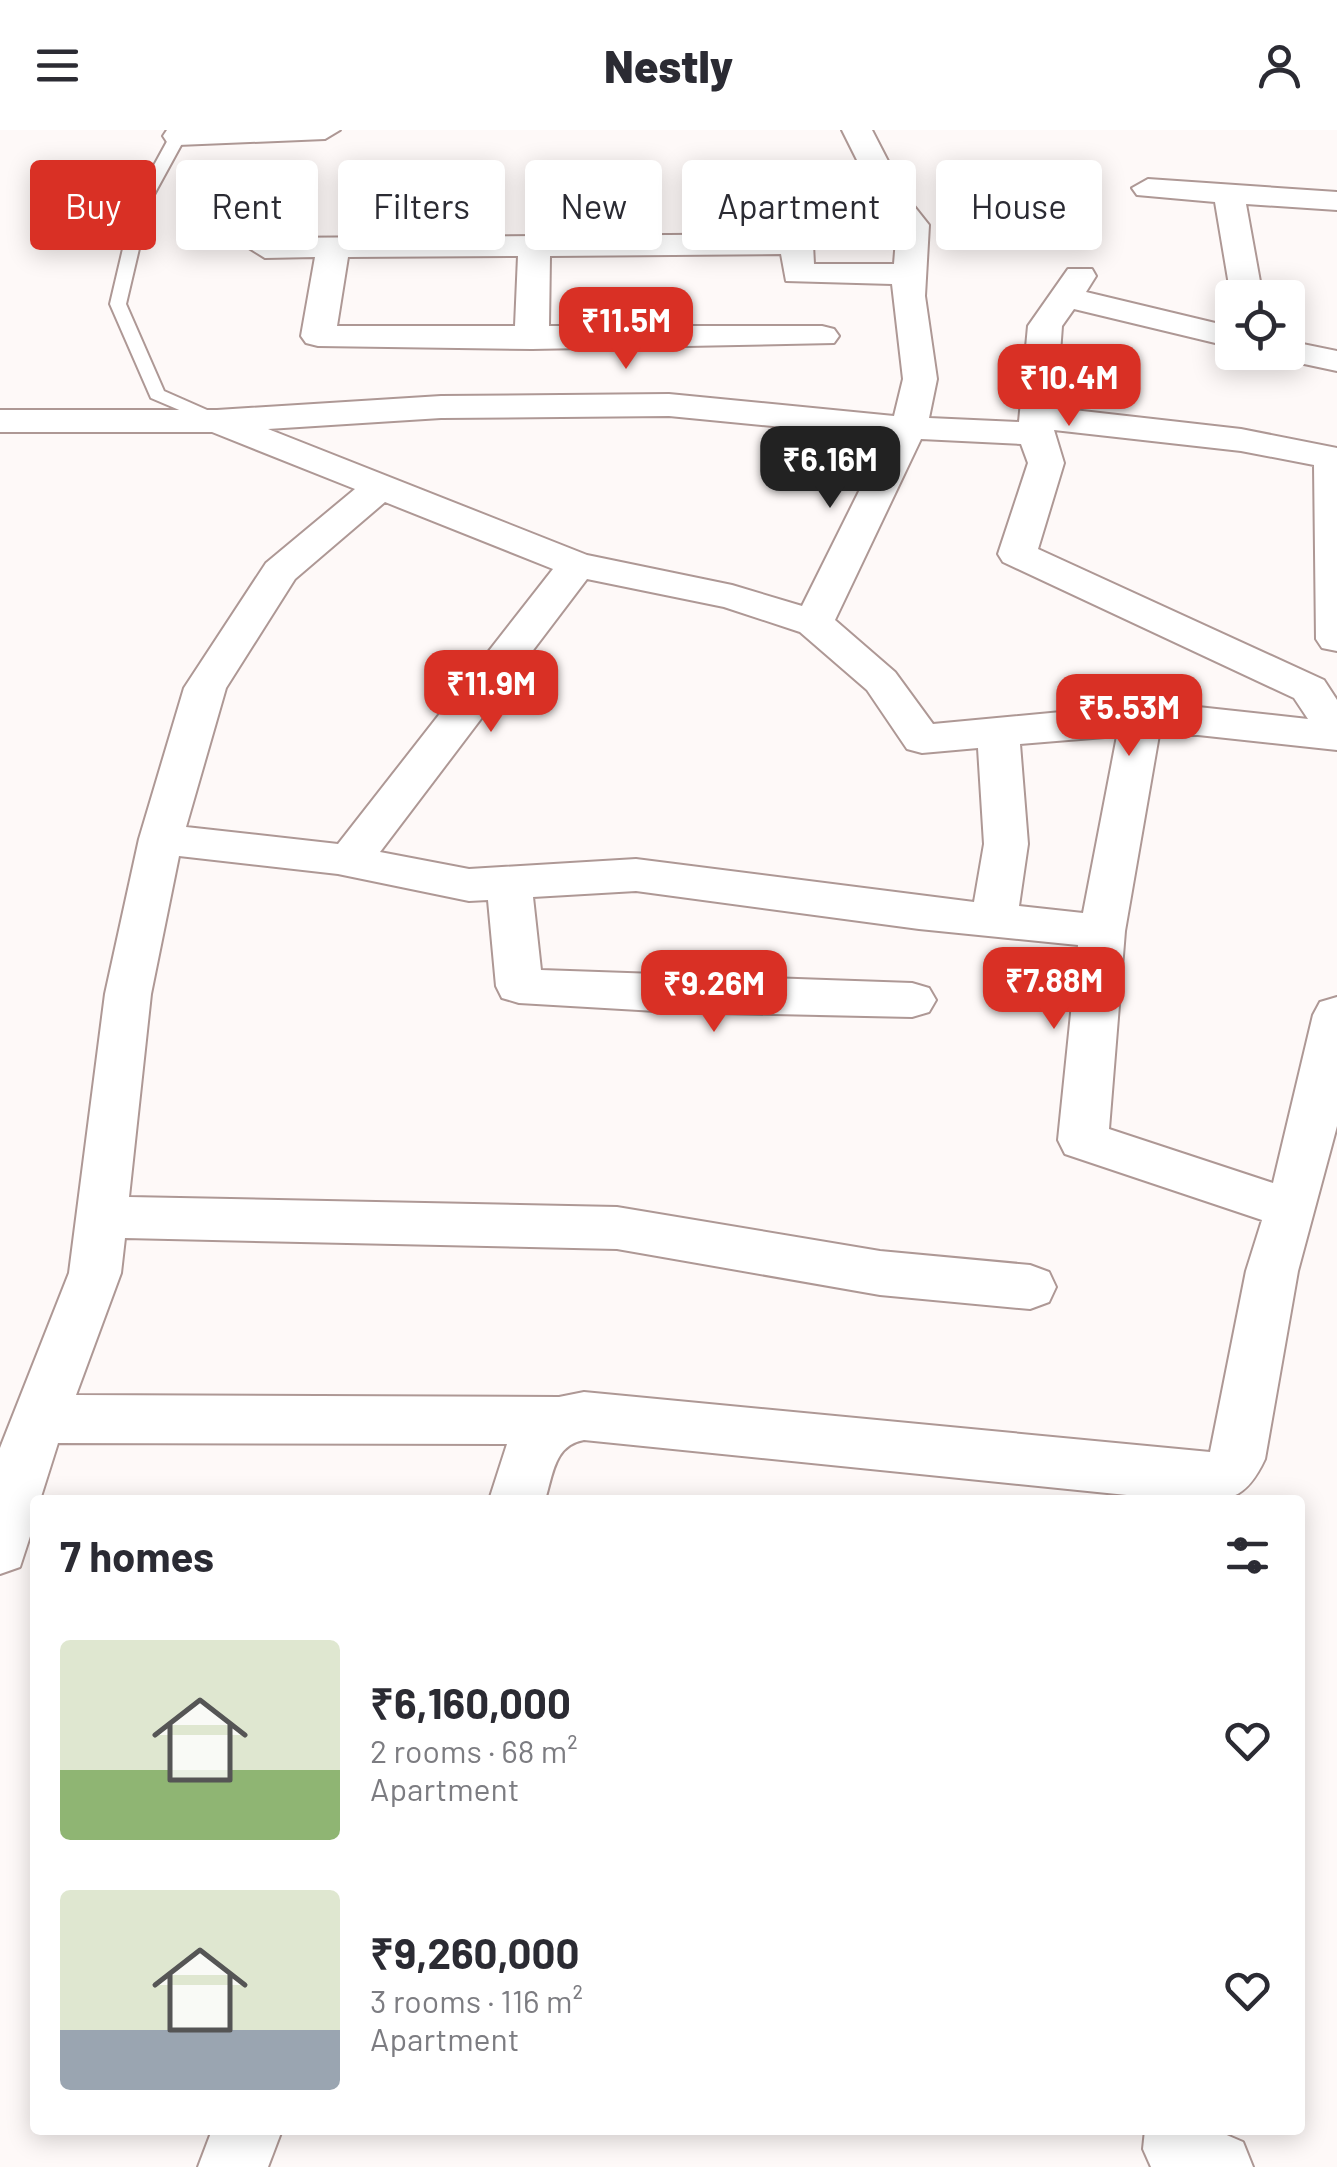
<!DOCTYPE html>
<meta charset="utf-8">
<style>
:root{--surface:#fff;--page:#f7f7f7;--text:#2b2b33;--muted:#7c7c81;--accent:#d93025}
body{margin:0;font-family:Barlow,sans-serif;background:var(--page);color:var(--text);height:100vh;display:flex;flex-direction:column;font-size:38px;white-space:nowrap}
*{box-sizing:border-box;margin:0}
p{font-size:32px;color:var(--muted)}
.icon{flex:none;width:55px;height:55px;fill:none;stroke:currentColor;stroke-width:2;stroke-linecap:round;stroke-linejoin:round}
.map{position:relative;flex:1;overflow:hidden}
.panel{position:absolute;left:30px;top:1365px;width:1275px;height:640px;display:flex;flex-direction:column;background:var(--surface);border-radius:10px;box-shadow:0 5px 25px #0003}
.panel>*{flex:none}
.guide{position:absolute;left:30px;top:30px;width:1278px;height:90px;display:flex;gap:20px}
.controls{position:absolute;left:1215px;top:150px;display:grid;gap:20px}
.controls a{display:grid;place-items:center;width:90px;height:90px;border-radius:10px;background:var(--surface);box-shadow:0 5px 25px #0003;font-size:50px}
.price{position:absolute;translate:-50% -85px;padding:0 22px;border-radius:20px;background:var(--accent);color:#fff;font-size:32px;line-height:65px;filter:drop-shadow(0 2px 5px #0008)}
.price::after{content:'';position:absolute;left:50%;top:60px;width:30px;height:22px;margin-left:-15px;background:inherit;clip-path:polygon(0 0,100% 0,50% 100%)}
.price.selected{background:#222;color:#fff}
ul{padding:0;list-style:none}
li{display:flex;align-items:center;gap:30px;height:250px;padding:0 30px}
li span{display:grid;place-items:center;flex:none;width:280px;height:200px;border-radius:10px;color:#555}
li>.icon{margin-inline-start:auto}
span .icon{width:120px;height:120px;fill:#fffc;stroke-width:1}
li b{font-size:42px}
h2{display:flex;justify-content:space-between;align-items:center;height:120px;padding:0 30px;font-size:42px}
.pill{padding:0 35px;border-radius:10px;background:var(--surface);box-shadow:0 5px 25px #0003;font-size:35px;line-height:90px}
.pill.selected{background:var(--accent);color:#fff}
header{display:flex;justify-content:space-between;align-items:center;height:130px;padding:0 30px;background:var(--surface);font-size:45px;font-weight:800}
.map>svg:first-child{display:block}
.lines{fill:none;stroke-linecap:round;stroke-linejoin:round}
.lane-casing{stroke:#ae9895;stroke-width:4}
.street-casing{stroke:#ae9895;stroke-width:4}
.lane{fill:#fff;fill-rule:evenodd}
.street{fill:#fff;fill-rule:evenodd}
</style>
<header><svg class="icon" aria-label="menu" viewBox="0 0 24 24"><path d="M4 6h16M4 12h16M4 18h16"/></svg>Nestly<svg class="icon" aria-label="person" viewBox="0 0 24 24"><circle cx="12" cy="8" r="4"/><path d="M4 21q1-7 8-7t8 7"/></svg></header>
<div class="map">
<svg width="1337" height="2037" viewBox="0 0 1337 2037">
<rect width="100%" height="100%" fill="#fef9f8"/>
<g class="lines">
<g class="lane-casing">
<path id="lane" d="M 168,0 L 184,0 L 186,6 L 150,72 L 126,174 L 164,261 L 223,287 L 226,291 L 217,296 L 151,268 L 110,174 L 134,72 L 170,6 Z"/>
</g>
<g class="street-casing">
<g id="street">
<path d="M 167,0 L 340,0 L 325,9 L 178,15 L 167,12 L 163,6 Z"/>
<path d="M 842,0 L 872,0 L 906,66 L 929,95 L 925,166 L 937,249 L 929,288 L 1019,292 L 1028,196 L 1068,139 L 1092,139 L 1096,146 L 1086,162 L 1232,197 L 1232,217 L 1074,179 L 1062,196 L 1056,278 L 1241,299 L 1337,318 L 1337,521 L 1322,518 L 1316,509 L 1314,335 L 1241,321 L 1054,300 L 1064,333 L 1038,419 L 1324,550 L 1337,570 L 1337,620 L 1198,605 L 1159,605 L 1125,801 L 1109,999 L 1273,1053 L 1313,885 L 1320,872 L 1337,867 L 1337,996 L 1298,1141 L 1265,1329 C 1243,1376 1224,1370 1176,1370 L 584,1310 C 554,1315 553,1345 545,1370 L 489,1370 L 507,1314 L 58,1313 L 40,1370 L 35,1370 L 35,1391 L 20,1437 L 0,1444 L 0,1318 L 69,1143 L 105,864 L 139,709 L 184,558 L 266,433 L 355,359 L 212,302 L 0,302 L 0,280 L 217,280 L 441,266 L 669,264 L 894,286 L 903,249 L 892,154 L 786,151 L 781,124 L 550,126 L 549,196 L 822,196 L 834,199 L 839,206 L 834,213 L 532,219 L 318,216 L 306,213 L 301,206 L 315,127 L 265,128 L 249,118 L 265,108 L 797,104 L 813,114 L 814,134 L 894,134 L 897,96 L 876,68 ZM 518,126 L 515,196 L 337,196 L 348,127 ZM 669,286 L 886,307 L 802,476 L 732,455 L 587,425 L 268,299 L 441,288 ZM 921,309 L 1021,314 L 1028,333 L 998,424 L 1003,432 L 1294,568 L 1308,589 L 1198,577 L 1093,579 L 933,594 L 895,542 L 835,490 ZM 385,372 L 553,439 L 338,714 L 186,697 L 226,558 L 295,449 ZM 587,449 L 724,477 L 800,502 L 867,560 L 907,619 L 922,623 L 978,618 L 984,714 L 974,772 L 636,729 L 469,739 L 380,722 ZM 1117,606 L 1083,783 L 1019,776 L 1028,714 L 1020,614 ZM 179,726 L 338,744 L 469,771 L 488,770 L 496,856 L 502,868 L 519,873 L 673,882 L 912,887 L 929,882 L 936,870 L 929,858 L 912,853 L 541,840 L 533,767 L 636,761 L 919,799 L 1078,815 L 1058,1010 L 1065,1024 L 1262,1090 L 1246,1141 L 1210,1322 L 584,1262 L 559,1267 L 76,1265 L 121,1143 L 125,1108 L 617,1119 L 880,1165 L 1030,1179 L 1049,1172 L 1056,1157 L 1049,1142 L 1030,1135 L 880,1121 L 617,1077 L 129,1067 L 151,864 Z"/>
<path d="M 1148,49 L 1337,62 L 1337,80 L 1246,74 L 1263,168 L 1232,168 L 1232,173 L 1215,72 L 1137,65 L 1132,58 Z"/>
<path d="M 1288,211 L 1337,221 L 1337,241 L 1276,228 L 1272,222 L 1288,222 Z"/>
<path d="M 212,2000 L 282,2000 L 268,2037 L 198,2037 Z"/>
<path d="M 1145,2000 L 1215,2000 L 1243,2012 L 1253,2037 L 1151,2037 L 1143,2019 Z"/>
</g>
</g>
<use href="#lane" class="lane"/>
<use href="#street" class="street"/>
</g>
</svg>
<div class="controls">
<a><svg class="icon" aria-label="locate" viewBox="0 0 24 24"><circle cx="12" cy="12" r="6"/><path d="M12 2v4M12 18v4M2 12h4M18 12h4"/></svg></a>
</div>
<b class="price" style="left:626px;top:242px">₹11.5M</b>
<b class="price" style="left:1069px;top:299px">₹10.4M</b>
<b class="price selected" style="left:830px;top:381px">₹6.16M</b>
<b class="price" style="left:491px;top:605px">₹11.9M</b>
<b class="price" style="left:1129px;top:629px">₹5.53M</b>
<b class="price" style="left:1054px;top:902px">₹7.88M</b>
<b class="price" style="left:714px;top:905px">₹9.26M</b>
<div class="guide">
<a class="pill selected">Buy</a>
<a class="pill">Rent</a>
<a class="pill">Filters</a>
<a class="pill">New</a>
<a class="pill">Apartment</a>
<a class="pill">House</a>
</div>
<section class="panel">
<h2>7 homes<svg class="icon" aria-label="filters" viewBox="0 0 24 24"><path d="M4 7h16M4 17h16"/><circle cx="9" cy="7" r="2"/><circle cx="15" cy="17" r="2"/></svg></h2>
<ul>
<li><span style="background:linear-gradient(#dfe7d0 65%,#8fb573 0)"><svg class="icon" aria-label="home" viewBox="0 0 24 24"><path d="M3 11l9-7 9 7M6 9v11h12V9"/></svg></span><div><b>₹6,160,000</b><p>2 rooms · 68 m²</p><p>Apartment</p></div><svg class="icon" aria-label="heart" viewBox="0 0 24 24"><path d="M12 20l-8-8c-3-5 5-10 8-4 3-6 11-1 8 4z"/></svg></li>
<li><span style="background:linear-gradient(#dfe7d0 70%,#9aa5b1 0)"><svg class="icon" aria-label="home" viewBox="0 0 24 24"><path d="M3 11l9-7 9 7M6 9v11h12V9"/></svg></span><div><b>₹9,260,000</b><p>3 rooms · 116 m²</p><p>Apartment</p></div><svg class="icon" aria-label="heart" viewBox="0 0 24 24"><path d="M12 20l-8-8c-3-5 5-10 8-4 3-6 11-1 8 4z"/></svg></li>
</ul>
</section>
</div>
